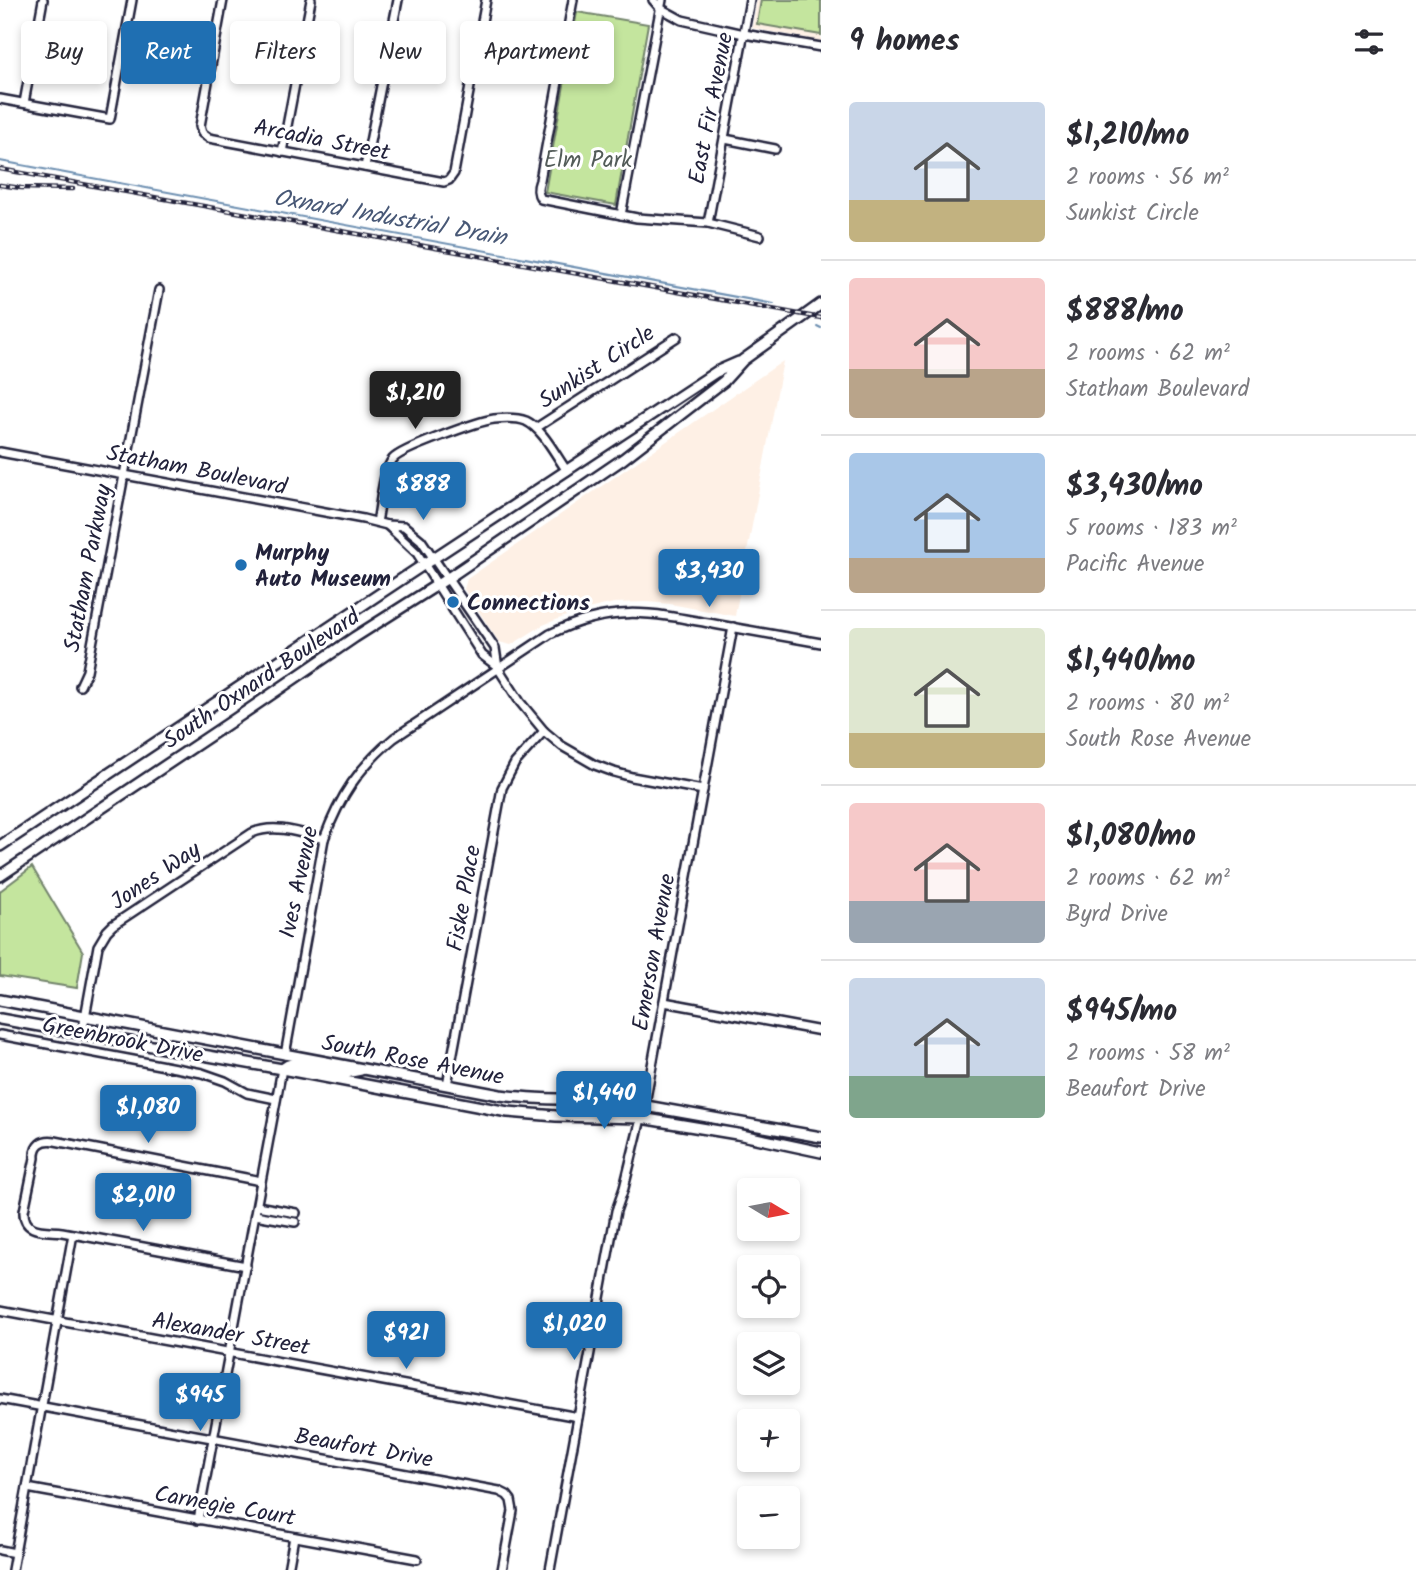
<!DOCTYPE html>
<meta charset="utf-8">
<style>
:root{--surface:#fff;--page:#f7f7f7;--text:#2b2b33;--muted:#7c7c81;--line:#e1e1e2;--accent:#1f6fb2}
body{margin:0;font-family:Kalam,sans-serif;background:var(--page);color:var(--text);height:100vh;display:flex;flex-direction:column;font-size:26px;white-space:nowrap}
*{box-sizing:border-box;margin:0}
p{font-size:23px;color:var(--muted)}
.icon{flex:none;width:38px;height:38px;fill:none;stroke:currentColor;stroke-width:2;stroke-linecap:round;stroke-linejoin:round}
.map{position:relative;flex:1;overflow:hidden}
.side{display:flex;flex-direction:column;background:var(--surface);width:595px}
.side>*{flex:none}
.banner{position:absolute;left:21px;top:21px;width:665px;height:63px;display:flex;gap:14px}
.needle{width:46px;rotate:100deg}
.controls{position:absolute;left:737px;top:1178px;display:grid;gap:14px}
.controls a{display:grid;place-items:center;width:63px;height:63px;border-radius:7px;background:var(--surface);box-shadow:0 4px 10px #0003;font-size:35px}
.price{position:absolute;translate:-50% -60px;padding:0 16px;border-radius:7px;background:var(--accent);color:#fff;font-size:23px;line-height:46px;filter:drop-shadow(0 2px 4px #0008)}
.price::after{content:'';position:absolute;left:50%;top:42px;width:21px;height:16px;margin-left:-10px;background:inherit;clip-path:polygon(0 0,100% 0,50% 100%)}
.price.selected{background:#222;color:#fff}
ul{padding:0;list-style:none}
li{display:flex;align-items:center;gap:21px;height:175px;padding:0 28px}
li+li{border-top:2px solid var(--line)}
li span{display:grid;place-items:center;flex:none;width:196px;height:140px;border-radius:7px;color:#555}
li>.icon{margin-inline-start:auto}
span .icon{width:84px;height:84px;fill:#fffc;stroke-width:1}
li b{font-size:30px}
h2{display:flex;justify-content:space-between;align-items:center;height:84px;padding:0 28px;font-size:30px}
.tag{padding:0 24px;border-radius:7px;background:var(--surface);box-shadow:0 4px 10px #0003;font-size:24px;line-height:63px}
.tag.selected{background:var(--accent);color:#fff}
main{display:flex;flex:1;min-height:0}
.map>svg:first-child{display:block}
.built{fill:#fef0e5}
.green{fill:#c4e59e;stroke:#73846c;stroke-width:2}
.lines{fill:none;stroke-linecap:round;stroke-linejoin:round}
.stream{stroke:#6d8fb1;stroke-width:2}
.minor-casing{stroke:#22223b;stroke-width:12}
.major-casing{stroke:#22223b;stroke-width:14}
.minor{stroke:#fff;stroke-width:7}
.major{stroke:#fff;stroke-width:9}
.rail-casing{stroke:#22223b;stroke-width:4.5}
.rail{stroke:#fff;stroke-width:2;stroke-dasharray:5;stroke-linecap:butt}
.poi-dot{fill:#1f6fb2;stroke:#fff;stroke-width:2.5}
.labels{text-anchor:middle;stroke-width:6;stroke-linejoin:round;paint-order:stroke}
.street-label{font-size:23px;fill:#22223b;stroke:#fff}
.park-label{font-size:23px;fill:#535c59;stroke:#fff}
.poi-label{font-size:23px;font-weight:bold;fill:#22223b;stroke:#fff;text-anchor:start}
.water-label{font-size:24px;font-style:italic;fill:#485876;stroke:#fff}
</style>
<main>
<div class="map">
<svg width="821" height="1570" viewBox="0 0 821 1570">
<rect width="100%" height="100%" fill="#fff"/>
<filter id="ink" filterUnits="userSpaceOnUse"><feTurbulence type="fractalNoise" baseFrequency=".0143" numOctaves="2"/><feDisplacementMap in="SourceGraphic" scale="14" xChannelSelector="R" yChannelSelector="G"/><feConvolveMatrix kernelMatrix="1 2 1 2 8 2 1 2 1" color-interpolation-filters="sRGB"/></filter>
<g filter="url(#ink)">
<g class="built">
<path d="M 757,0 L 821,0 L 821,41 L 752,28 Z"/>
<path d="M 783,361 L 735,616 L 670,604 L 647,602 L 614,603 L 579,611 L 543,625 L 511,645 L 499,642 L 464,589 L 467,579 Z"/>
</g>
<g class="green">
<path d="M 761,0 L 821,0 L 821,35 L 757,24 Z"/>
<path d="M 577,12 L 648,24 L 616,205 L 545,192 Z"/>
<path d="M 32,867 L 83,952 L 77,988 L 0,976 L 0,891 Z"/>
</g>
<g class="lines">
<g class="stream">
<path d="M 0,161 L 774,304"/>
<path d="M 817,326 L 821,328"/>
</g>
<g class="minor-casing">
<g id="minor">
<path d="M 223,0 L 200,126 L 202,133 L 209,138 L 444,182 L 449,180 L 454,173 L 486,0"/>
<path d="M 573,0 L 540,180 C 537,188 537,193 541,199 L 637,218 L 708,223 L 760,236"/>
<path d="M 653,0 L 660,8 L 682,20 L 744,34 L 821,47"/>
<path d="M 0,99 L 110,119 L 132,0"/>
<path d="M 24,103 L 43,0"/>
<path d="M 725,139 L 775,149"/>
<path d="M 282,152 L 311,0"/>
<path d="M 365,167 L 398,0"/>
<path d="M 621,215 L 662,0"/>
<path d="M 708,223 L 750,0"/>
<path d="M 536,428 L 677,337"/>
<path d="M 0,452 L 363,519 L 387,525 L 404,526 L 421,540 L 495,648 L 498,668 L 520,702 L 544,731 L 562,746 L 595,765 L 614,772 L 632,777 L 703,790"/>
<path d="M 377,522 C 381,505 382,472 393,459 C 401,449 479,421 494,419 C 504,418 516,417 526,421 C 543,429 556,456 567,471"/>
<path d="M 387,525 L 417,553 L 482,655 L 498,667"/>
<path d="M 80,686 L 87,671 L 159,290"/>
<path d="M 664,1002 L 821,1031"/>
<path d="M 82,1034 L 98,946 L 107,931 L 113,925 L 252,833 C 275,823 301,833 324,839"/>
<path d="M 0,1035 L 202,1073 L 225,1081 L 247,1093 L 276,1099"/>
<path d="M 285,1055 L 324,839 C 340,796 359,767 394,738 L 550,634 C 612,603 654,613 719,625 C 753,631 787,637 821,643"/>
<path d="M 447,1085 L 502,788 L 515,763 L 544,731"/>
<path d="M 257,1206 L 296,1213"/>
<path d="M 255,1215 L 295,1222"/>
<path d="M 246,1266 L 62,1232 C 46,1230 23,1234 24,1211 L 35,1158 C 34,1145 42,1139 55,1141 L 261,1181"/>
<path d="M 0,1310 L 578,1417"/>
<path d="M 0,1399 L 499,1491 L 507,1495 L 511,1500 L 513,1511 L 502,1570"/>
<path d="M 27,1488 L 417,1559"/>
<path d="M 198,1520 L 282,1069"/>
<path d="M 0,1550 L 15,1553"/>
<path d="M 12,1570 L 73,1234"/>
<path d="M 288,1570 L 294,1537"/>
<path d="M 550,1570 L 616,1211 L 624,1188 L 646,1098 L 733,627"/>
</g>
</g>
<g class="major-casing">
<g id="major">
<path d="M 0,846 L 408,575 L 716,372 L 739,362"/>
<path d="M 0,876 L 235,719 L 355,637 L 448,578 L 623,459 L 724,381 L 743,360 L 821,304"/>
<path d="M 0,1000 L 500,1095 C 543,1101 586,1098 629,1103 L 821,1137"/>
<path d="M 0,1019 L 282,1069 L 508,1112 L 556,1116 L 641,1118 L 737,1134 L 821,1152"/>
<path d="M 282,1069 L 288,1065 L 295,1063 L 346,1073 L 361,1070"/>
</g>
</g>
<use href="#minor" class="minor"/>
<use href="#major" class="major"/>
<g class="rail-casing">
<g id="rail">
<path d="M 0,169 L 821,318"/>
<path d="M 0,185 L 21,188 L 73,189"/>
</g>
</g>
<use href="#rail" class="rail"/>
</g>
</g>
<g class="poi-dot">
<circle cx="241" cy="565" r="7"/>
<circle cx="453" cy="602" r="7"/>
</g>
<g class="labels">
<g class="street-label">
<text transform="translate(710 108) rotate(-79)" y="8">East Fir Avenue</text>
<text transform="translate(322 139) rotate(11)" y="8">Arcadia Street</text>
<text transform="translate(596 366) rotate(-33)" y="8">Sunkist Circle</text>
<text transform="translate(197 469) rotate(11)" y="8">Statham Boulevard</text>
<text transform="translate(87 568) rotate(-79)" y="8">Statham Parkway</text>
<text transform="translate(261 678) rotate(-34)" y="8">South Oxnard Boulevard</text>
<text transform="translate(155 875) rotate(-34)" y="8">Jones Way</text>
<text transform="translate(298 882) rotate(-78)" y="8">Ives Avenue</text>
<text transform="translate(463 898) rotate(-80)" y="8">Fiske Place</text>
<text transform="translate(653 952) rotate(-80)" y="8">Emerson Avenue</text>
<text transform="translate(123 1039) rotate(11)" y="8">Greenbrook Drive</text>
<text transform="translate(413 1059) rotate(11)" y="8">South Rose Avenue</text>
<text transform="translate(231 1333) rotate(10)" y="8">Alexander Street</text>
<text transform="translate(364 1447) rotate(10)" y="8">Beaufort Drive</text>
<text transform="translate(225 1505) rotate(10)" y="8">Carnegie Court</text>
</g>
<g class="park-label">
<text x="588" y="167">Elm Park</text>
</g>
<g class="poi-label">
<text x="255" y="560">Murphy<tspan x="255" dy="26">Auto Museum</tspan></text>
<text x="467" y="610">Connections</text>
</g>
<g class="water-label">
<text transform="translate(390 217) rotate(10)" y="8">Oxnard Industrial Drain</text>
</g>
</g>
</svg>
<div class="controls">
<a><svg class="needle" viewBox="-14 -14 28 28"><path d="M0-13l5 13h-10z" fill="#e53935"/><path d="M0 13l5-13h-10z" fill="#7c7c81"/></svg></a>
<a><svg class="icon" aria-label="locate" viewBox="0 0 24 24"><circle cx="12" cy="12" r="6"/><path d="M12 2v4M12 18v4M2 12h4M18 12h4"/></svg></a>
<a><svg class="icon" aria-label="layers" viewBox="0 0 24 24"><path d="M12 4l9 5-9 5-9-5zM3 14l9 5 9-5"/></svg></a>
<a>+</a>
<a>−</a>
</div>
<b class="price selected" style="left:415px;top:431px">$1,210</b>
<b class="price" style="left:423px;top:522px">$888</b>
<b class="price" style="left:709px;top:609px">$3,430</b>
<b class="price" style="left:604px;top:1131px">$1,440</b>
<b class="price" style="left:148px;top:1145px">$1,080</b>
<b class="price" style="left:143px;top:1233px">$2,010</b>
<b class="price" style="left:574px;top:1362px">$1,020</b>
<b class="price" style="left:406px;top:1371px">$921</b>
<b class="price" style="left:200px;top:1433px">$945</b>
<div class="banner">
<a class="tag">Buy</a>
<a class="tag selected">Rent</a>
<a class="tag">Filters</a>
<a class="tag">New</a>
<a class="tag">Apartment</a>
</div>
</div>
<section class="side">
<h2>9 homes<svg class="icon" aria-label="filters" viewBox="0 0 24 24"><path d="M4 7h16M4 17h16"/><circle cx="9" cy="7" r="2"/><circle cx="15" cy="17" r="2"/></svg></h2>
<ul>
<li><span style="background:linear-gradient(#c9d6e8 70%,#c2b280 0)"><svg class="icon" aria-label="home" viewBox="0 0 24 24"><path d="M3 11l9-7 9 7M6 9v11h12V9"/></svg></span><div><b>$1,210/mo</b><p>2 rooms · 56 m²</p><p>Sunkist Circle</p></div></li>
<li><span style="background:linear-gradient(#f6c9c9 65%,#b9a48a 0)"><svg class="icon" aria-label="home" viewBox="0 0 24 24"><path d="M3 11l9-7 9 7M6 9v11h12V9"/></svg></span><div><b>$888/mo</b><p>2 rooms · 62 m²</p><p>Statham Boulevard</p></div></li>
<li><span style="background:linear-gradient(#a9c7e8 75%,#b9a48a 0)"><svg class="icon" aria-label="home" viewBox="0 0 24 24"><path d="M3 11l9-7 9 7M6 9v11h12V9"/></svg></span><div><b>$3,430/mo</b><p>5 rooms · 183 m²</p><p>Pacific Avenue</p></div></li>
<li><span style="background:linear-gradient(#dfe7d0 75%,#c2b280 0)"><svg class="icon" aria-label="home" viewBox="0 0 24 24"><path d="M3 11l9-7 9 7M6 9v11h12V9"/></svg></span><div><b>$1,440/mo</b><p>2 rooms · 80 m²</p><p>South Rose Avenue</p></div></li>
<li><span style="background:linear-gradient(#f6c9c9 70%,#9aa5b1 0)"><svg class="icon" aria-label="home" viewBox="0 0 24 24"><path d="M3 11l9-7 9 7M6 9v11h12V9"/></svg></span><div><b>$1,080/mo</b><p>2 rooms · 62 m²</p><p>Byrd Drive</p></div></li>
<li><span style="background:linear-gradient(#c9d6e8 70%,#7fa58c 0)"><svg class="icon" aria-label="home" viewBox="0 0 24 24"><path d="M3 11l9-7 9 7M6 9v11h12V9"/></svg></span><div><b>$945/mo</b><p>2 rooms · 58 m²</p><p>Beaufort Drive</p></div></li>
</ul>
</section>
</main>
